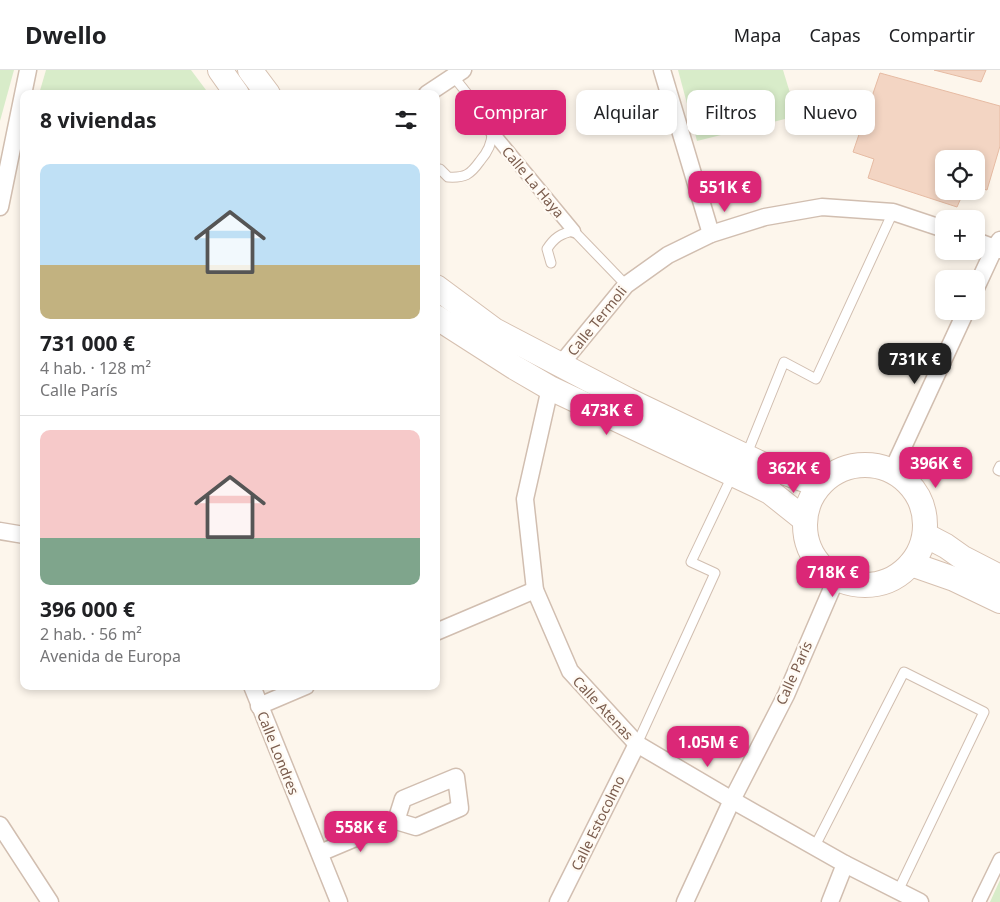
<!DOCTYPE html>
<html lang="es">
<meta charset="utf-8">
<style>
:root{--surface:#fff;--page:#f6f6f6;--text:#202124;--muted:#757577;--line:#e0e0e0;--accent:#db2777}
body{margin:0;font-family:"Noto Sans",sans-serif;background:var(--page);color:var(--text);height:100vh;display:flex;flex-direction:column;font-size:19px;white-space:nowrap}
*{box-sizing:border-box;margin:0}
p{font-size:16px;color:var(--muted)}
.icon{flex:none;width:28px;height:28px;fill:none;stroke:currentColor;stroke-width:2;stroke-linecap:round;stroke-linejoin:round}
.map{position:relative;flex:1;overflow:hidden}
.details{position:absolute;left:20px;top:20px;width:420px;height:600px;display:flex;flex-direction:column;background:var(--surface);border-radius:10px;box-shadow:0 2px 8px #0003}
.details>*{flex:none}
.hud{position:absolute;left:455px;top:20px;width:470px;height:45px;display:flex;gap:10px}
.buttons{position:absolute;left:935px;top:80px;display:grid;gap:10px}
.buttons a{display:grid;place-items:center;width:50px;height:50px;border-radius:10px;background:var(--surface);box-shadow:0 2px 8px #0003;font-size:25px}
.price{position:absolute;translate:-50% -42px;padding:0 11px;border-radius:10px;background:var(--accent);color:#fff;font-size:16px;line-height:32px;filter:drop-shadow(0 1px 2px #0008)}
.price::after{content:'';position:absolute;left:50%;top:30px;width:15px;height:11px;margin-left:-8px;background:inherit;clip-path:polygon(0 0,100% 0,50% 100%)}
.price.selected{background:#222;color:#fff}
ul{padding:0;list-style:none}
li{display:grid;align-content:center;gap:10px;height:265px;padding:0 20px}
li+li{border-top:1px solid var(--line)}
li span{display:grid;place-items:center;height:155px;border-radius:10px;color:#555}
li>.icon{margin-inline-start:auto}
span .icon{width:90px;height:90px;fill:#fffc;stroke-width:1}
li b{font-size:21px}
h2{display:flex;justify-content:space-between;align-items:center;height:60px;padding:0 20px;font-size:21px}
.pill{padding:0 18px;border-radius:10px;background:var(--surface);box-shadow:0 2px 8px #0003;font-size:18px;line-height:45px}
.pill.selected{background:var(--accent);color:#fff}
header{display:flex;align-items:center;gap:30px;box-sizing:border-box;height:70px;padding:0 25px;background:var(--surface);border-bottom:1px solid var(--line)}
header strong{font-size:24px}
nav{display:flex;gap:28px;margin-inline-start:auto;font-size:18px}
.map>svg:first-child{display:block}
.green{fill:#d8ecc9}
.building{fill:#f3d5c3;stroke:#e6bba3}
.lines{fill:none;stroke-linecap:round;stroke-linejoin:round}
.service-casing{stroke:#d1beb0;stroke-width:11}
.pedestrian-casing{stroke:#d1beb0;stroke-width:15}
.minor-casing{stroke:#d1beb0;stroke-width:19}
.secondary-casing{stroke:#d6c0b0;stroke-width:26}
.service{stroke:#fff;stroke-width:9}
.pedestrian{stroke:#fff;stroke-width:12}
.minor{stroke:#fff;stroke-width:16}
.secondary{stroke:#fff;stroke-width:24}
.labels{text-anchor:middle;stroke-width:4.5;stroke-linejoin:round;paint-order:stroke}
.street-label{font-size:14px;fill:#7a5c4d;stroke:#fffaf3}
</style>
<header>
<strong>Dwello</strong>
<nav><a>Mapa</a><a>Capas</a><a>Compartir</a></nav>
</header>
<div class="map">
<svg width="1000" height="832" viewBox="0 0 1000 832">
<rect width="100%" height="100%" fill="#fdf6ec"/>
<g class="green">
<path d="M 0,0 L 14,0 L 0,51 Z"/>
<path d="M 46,0 L 191,0 L 209,24 L 39,24 Z"/>
<path d="M 678,0 L 783,0 L 797,46 L 697,71 Z"/>
<path d="M 1000,810 L 1000,832 L 990,832 Z"/>
</g>
<g class="building">
<path d="M 934,0 L 986,0 L 981,12 Z"/>
<path d="M 880,3 L 1000,36 L 1000,76 L 987,120 L 976,117 L 976,89 L 944,89 L 944,121 L 964,121 L 957,137 L 868,108 L 874,89 L 853,82 Z"/>
</g>
<g class="lines">
<g class="service-casing">
<g id="service">
<path d="M 440,99 L 448,107 C 465,108 470,105 480,91 C 487,83 492,75 492,63 C 491,52 462,17 453,6"/>
<path d="M 551,193 L 547,179 C 554,168 561,163 574,161 L 626,215"/>
<path d="M 746,386 L 784,292 L 816,309 L 893,142"/>
<path d="M 1000,396 L 998,400 L 1000,401"/>
<path d="M 637,674 L 715,503 L 691,492 L 733,404"/>
<path d="M 815,776 L 904,602 L 984,642 L 898,821"/>
</g>
</g>
<g class="pedestrian-casing">
<g id="pedestrian">
<path d="M 492,62 L 574,161"/>
<path d="M 979,832 L 1000,789"/>
</g>
</g>
<g class="minor-casing">
<g id="minor">
<path d="M 662,0 L 711,164"/>
<path d="M 427,24 L 463,0"/>
<path d="M 0,137 L 28,0"/>
<path d="M 976,171 L 1000,180"/>
<path d="M 976,218 L 995,177 L 1000,170"/>
<path d="M 561,294 L 626,215 L 668,185 L 711,164 L 765,147 L 822,137 L 893,142 L 944,159"/>
<path d="M 550,318 L 525,429 L 535,520 L 570,601 L 637,674 L 732,730 L 845,794 L 920,832"/>
<path d="M 892,401 L 966,241"/>
<path d="M 0,461 L 24,465"/>
<path d="M 436,562 L 535,520"/>
<path d="M 252,616 L 339,832"/>
<path d="M 259,636 L 306,616"/>
<path d="M 0,755 L 50,832"/>
<path d="M 320,783 L 396,751 L 403,729 L 456,707 L 460,738 L 416,757 L 396,751"/>
<path d="M 558,832 L 637,674"/>
<path d="M 685,832 L 732,730 L 786,625 L 836,509"/>
<path d="M 830,832 L 845,794"/>
</g>
</g>
<g class="secondary-casing">
<g id="secondary">
<path d="M 220,0 L 237,24"/>
<path d="M 250,0 L 268,24"/>
<path d="M 436,217 L 494,260 L 628,330 L 766,396 L 819,415"/>
<path d="M 436,247 L 514,297 L 550,318 L 758,416 L 770,422 L 804,449"/>
<circle cx="865" cy="455" r="60"/>
<path d="M 925,465 L 946,476 L 963,488 L 1000,507"/>
<path d="M 911,494 L 954,509 L 1000,531"/>
</g>
</g>
<use href="#service" class="service"/>
<use href="#pedestrian" class="pedestrian"/>
<use href="#minor" class="minor"/>
<use href="#secondary" class="secondary"/>
</g>
<g class="labels">
<g class="street-label">
<text transform="translate(533 112) rotate(50)" y="5">Calle La Haya</text>
<text transform="translate(597 251) rotate(-51)" y="5">Calle Termoli</text>
<text transform="translate(794 603) rotate(-66)" y="5">Calle París</text>
<text transform="translate(603 638) rotate(47)" y="5">Calle Atenas</text>
<text transform="translate(278 683) rotate(68)" y="5">Calle Londres</text>
<text transform="translate(598 753) rotate(-64)" y="5">Calle Estocolmo</text>
</g>
</g>
</svg>
<div class="buttons">
<a><svg class="icon" aria-label="locate" viewBox="0 0 24 24"><circle cx="12" cy="12" r="6"/><path d="M12 2v4M12 18v4M2 12h4M18 12h4"/></svg></a>
<a>+</a>
<a>−</a>
</div>
<b class="price" style="left:725px;top:143px">551K €</b>
<b class="price selected" style="left:915px;top:315px">731K €</b>
<b class="price" style="left:607px;top:366px">473K €</b>
<b class="price" style="left:936px;top:419px">396K €</b>
<b class="price" style="left:794px;top:424px">362K €</b>
<b class="price" style="left:833px;top:528px">718K €</b>
<b class="price" style="left:708px;top:698px">1.05M €</b>
<b class="price" style="left:361px;top:783px">558K €</b>
<div class="hud">
<a class="pill selected">Comprar</a>
<a class="pill">Alquilar</a>
<a class="pill">Filtros</a>
<a class="pill">Nuevo</a>
</div>
<section class="details">
<h2>8 viviendas<svg class="icon" aria-label="filters" viewBox="0 0 24 24"><path d="M4 7h16M4 17h16"/><circle cx="9" cy="7" r="2"/><circle cx="15" cy="17" r="2"/></svg></h2>
<ul>
<li><span style="background:linear-gradient(#bfe0f5 65%,#c2b280 0)"><svg class="icon" aria-label="home" viewBox="0 0 24 24"><path d="M3 11l9-7 9 7M6 9v11h12V9"/></svg></span><div><b>731 000 €</b><p>4 hab. · 128 m²</p><p>Calle París</p></div></li>
<li><span style="background:linear-gradient(#f6c9c9 70%,#7fa58c 0)"><svg class="icon" aria-label="home" viewBox="0 0 24 24"><path d="M3 11l9-7 9 7M6 9v11h12V9"/></svg></span><div><b>396 000 €</b><p>2 hab. · 56 m²</p><p>Avenida de Europa</p></div></li>
</ul>
</section>
</div>
